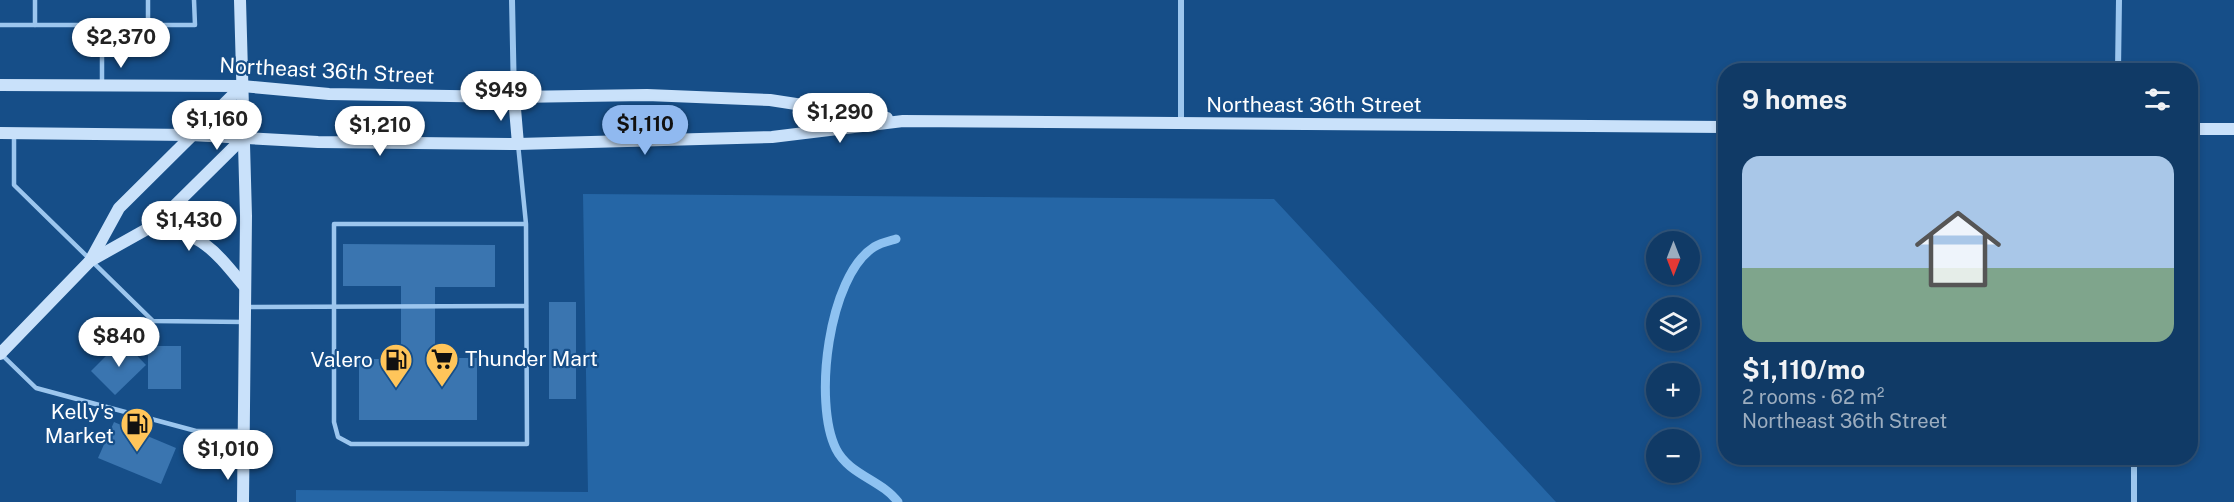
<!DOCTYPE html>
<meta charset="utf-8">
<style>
:root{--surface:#103a66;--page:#1e456f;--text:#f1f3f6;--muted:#9cadbf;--line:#30547a;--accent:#90b9f0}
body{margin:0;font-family:"Public Sans",sans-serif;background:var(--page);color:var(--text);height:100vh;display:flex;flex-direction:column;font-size:22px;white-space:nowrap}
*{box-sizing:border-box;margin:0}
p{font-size:20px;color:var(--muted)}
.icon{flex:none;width:33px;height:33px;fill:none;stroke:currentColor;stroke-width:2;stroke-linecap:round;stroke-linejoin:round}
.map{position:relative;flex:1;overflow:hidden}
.panel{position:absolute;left:1718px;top:63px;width:480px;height:402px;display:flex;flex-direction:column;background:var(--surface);border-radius:24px;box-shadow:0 3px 9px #0003,0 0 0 2px var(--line)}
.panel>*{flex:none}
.needle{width:39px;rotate:180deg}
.fabs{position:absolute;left:1646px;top:231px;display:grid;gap:12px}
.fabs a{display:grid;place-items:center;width:54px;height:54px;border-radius:50%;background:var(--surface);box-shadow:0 3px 9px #0003,0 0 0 2px var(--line);font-size:30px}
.price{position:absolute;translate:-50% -51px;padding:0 14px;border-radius:21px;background:#fff;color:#222;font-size:20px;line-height:39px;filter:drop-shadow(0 2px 3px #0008)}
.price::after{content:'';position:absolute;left:50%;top:36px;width:18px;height:14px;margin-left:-9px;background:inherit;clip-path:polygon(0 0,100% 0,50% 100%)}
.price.active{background:var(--accent);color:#111}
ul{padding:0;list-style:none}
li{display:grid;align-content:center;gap:12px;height:318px;padding:0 24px}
li span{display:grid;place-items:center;height:186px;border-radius:18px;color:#555}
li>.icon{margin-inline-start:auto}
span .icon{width:108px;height:108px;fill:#fffc;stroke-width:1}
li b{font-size:26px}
h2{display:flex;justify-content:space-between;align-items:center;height:72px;padding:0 24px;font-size:26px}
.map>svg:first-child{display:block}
.green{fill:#2566a6}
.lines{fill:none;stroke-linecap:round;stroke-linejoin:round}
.stream{stroke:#8ec2f1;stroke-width:9}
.building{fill:#3a75b0}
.lane{stroke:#9cc6ee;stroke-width:4.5}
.street{stroke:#9cc6ee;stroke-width:6}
.secondary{stroke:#c9e1fa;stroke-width:12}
.labels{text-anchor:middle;stroke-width:4.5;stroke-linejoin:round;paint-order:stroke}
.street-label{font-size:21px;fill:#fff;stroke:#164e88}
.poi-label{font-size:21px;fill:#fff;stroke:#164e88;text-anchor:end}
</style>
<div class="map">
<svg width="2234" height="502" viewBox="0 0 2234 502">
<rect width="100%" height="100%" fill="#164e88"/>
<path class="green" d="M 583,194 L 1274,199 L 1556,502 L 296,502 L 296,490 L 588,492 Z"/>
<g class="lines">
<path class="stream" d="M 896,239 C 889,241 880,243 874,247 C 828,276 813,403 836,449 C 849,475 882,480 898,502"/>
</g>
<g class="building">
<path d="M 343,244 L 495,245 L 495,287 L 435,287 L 435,358 L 477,358 L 477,420 L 359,420 L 359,359 L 401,359 L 401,286 L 343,286 Z"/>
<rect x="549" y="302" width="27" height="97"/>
<path d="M 122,340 L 146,365 L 115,395 L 91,371 Z"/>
<rect x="148" y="346" width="33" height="43"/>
<path d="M 114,422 L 176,448 L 161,484 L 98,458 Z"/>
</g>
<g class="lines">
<g class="lane">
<path d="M 35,0 L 35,25 L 195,25 L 194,0"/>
<path d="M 148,0 L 148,25"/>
<path d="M 0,25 L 35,25"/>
<path d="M 102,25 L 102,83"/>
<path d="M 14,135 L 14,185 L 153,321 L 245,322"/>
<path d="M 518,144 L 526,224 L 527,444 L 351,444 L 338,437 L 334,422 L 334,224 L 526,224"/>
<path d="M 245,307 L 526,306"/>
<path d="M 2,355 L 36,388 L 196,431 L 241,431"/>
</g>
<g class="street">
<path d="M 512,0 L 514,97"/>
<path d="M 1181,0 L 1181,124"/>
<path d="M 2118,70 L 2119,0"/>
<path d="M 2134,458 L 2134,502"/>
</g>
<g class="secondary">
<path d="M 240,0 L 246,216 L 243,502"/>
<path d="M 0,85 L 242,86 L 329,94 L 514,97 L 647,95 L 770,100 L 887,118"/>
<path d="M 514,97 L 518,144"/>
<path d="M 2190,129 L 2234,129"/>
<path d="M 0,133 L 191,135 L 318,142 L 518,144 L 772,137 L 903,121 L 1725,127"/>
<path d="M 156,224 C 206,237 214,250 245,287"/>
<path d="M 90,261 L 156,224 L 244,137"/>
<path d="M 0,354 L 90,261 L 119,208 L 242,86"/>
</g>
</g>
<defs>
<g id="supermarket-pin" transform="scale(1.725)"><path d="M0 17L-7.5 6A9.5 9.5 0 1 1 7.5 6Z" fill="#ffc55a" stroke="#164e88"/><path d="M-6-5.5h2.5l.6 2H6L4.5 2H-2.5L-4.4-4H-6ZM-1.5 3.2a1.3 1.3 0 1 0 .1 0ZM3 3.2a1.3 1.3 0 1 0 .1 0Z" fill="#111"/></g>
<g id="fuel-pin" transform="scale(1.725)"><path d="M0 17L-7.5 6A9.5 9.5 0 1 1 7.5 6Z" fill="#ffc55a" stroke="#164e88"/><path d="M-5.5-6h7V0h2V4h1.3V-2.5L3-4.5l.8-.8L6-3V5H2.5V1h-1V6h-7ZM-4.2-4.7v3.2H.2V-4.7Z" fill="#111"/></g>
</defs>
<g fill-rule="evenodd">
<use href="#supermarket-pin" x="442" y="359"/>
<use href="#fuel-pin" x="396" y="360"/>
<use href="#fuel-pin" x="137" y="424"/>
</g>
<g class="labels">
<g class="street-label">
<text transform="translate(327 71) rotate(3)" y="7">Northeast 36th Street</text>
<text x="1314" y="112">Northeast 36th Street</text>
</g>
<g class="poi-label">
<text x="465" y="366" text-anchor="start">Thunder Mart</text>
<text x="373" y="367">Valero</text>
<text x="114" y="419">Kelly's<tspan x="114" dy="24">Market</tspan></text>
</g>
</g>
</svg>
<div class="fabs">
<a><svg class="needle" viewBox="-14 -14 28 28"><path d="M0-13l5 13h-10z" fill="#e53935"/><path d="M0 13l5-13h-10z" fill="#9cadbf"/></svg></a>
<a><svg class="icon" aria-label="layers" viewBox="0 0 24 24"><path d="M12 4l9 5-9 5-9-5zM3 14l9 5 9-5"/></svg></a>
<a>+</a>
<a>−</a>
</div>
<b class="price" style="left:121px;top:69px">$2,370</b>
<b class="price" style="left:501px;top:122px">$949</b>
<b class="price" style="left:840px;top:144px">$1,290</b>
<b class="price" style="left:217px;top:151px">$1,160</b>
<b class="price active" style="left:645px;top:156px">$1,110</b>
<b class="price" style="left:380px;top:157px">$1,210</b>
<b class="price" style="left:189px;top:252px">$1,430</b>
<b class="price" style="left:119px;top:368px">$840</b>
<b class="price" style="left:228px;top:481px">$1,010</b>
<section class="panel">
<h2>9 homes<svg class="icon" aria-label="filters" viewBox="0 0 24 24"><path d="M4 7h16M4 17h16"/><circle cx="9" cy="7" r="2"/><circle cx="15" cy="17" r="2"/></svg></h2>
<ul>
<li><span style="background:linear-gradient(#a9c7e8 60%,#7fa58c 0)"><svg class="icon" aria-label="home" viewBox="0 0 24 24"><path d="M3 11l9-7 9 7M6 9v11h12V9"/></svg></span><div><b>$1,110/mo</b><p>2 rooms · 62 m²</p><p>Northeast 36th Street</p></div></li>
</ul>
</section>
</div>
